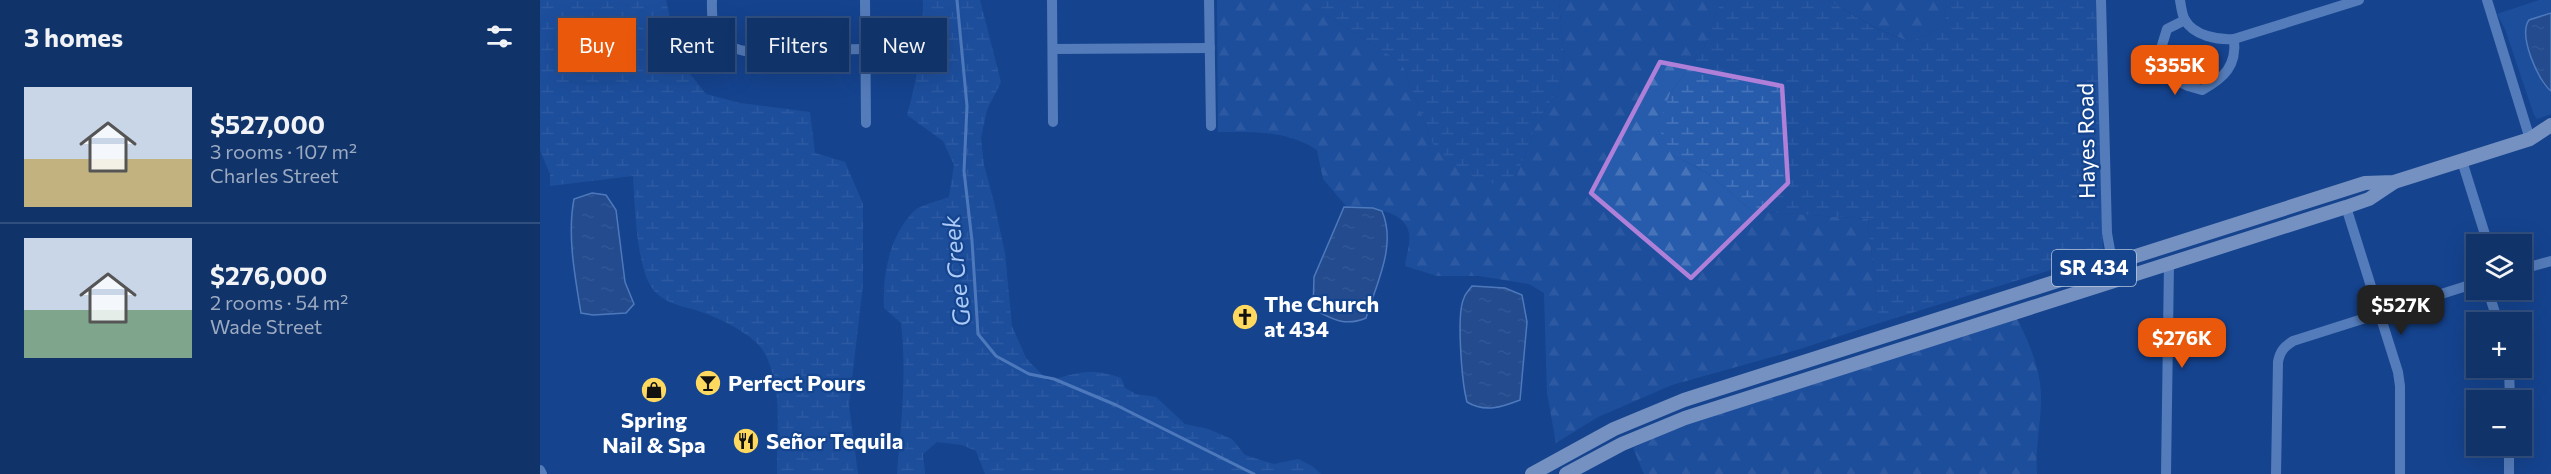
<!DOCTYPE html>
<meta charset="utf-8">
<style>
:root{--surface:#10336a;--page:#193b70;--text:#f1f3f6;--muted:#9caac1;--line:#304e7e;--accent:#ea580c}
body{margin:0;font-family:Commissioner,sans-serif;background:var(--page);color:var(--text);height:100vh;display:flex;flex-direction:column;font-size:22px;white-space:nowrap}
*{box-sizing:border-box;margin:0}
p{font-size:20px;color:var(--muted)}
.icon{flex:none;width:33px;height:33px;fill:none;stroke:currentColor;stroke-width:2;stroke-linecap:round;stroke-linejoin:round}
.map{position:relative;flex:1;overflow:hidden}
.side{display:flex;flex-direction:column;background:var(--surface);width:540px}
.side>*{flex:none}
.guide{position:absolute;left:18px;top:18px;width:570px;height:54px;display:flex;gap:12px}
.tools{position:absolute;left:1926px;top:234px;display:grid;gap:12px}
.tools a{display:grid;place-items:center;width:66px;height:66px;border-radius:0px;background:var(--surface);box-shadow:0 6px 24px #0002,0 0 0 2px var(--line);font-size:30px}
.price{position:absolute;translate:-50% -51px;padding:0 14px;border-radius:12px;background:var(--accent);color:#fff;font-size:20px;line-height:39px;filter:drop-shadow(0 2px 3px #0008)}
.price::after{content:'';position:absolute;left:50%;top:36px;width:18px;height:14px;margin-left:-9px;background:inherit;clip-path:polygon(0 0,100% 0,50% 100%)}
.price.active{background:#222;color:#fff}
ul{padding:0;list-style:none}
li{display:flex;align-items:center;gap:18px;height:150px;padding:0 24px}
li+li{border-top:2px solid var(--line)}
li span{display:grid;place-items:center;flex:none;width:168px;height:120px;border-radius:0px;color:#555}
li>.icon{margin-inline-start:auto}
span .icon{width:72px;height:72px;fill:#fffc;stroke-width:1}
li b{font-size:26px}
h2{display:flex;justify-content:space-between;align-items:center;height:72px;padding:0 24px;font-size:26px}
.tag{padding:0 21px;border-radius:0px;background:var(--surface);box-shadow:0 6px 24px #0002,0 0 0 2px var(--line);font-size:21px;line-height:54px}
.tag.active{background:var(--accent);color:#fff}
main{display:flex;flex:1;min-height:0}
.map>svg:first-child{display:block}
.grass{fill:#275cad}
.forest{fill:url(#forest-firs)}
.wetland{fill:url(#wetland-marsh)}
.water{fill:url(#water-ripples);stroke:#91baf3;stroke-width:1.5}
.lines{fill:none;stroke-linecap:round;stroke-linejoin:round}
.stream{stroke:#91baf3;stroke-width:3}
.minor{stroke:#9fc0f0;stroke-width:10}
.major{stroke:#e9f0ff;stroke-width:14}
.marked{fill:none;stroke:#b080d9;stroke-width:4.5;stroke-linejoin:round}
.labels{text-anchor:middle;stroke-width:4.5;stroke-linejoin:round;paint-order:stroke}
.shield{fill:#15448e;stroke:#b9c7dd;stroke-width:1.5}
.shield-label{font-size:21px;font-weight:bold;fill:#fff}
.street-label{font-size:22px;fill:#fff;stroke:#15448e}
.poi-label{font-size:22px;font-weight:bold;fill:#fff;stroke:#15448e;text-anchor:start}
.water-label{font-size:24px;font-style:italic;fill:#abcaf7;stroke:#15448e}
</style>
<main>
<section class="side">
<h2>3 homes<svg class="icon" aria-label="filters" viewBox="0 0 24 24"><path d="M4 7h16M4 17h16"/><circle cx="9" cy="7" r="2"/><circle cx="15" cy="17" r="2"/></svg></h2>
<ul>
<li><span style="background:linear-gradient(#c9d6e8 60%,#c2b280 0)"><svg class="icon" aria-label="home" viewBox="0 0 24 24"><path d="M3 11l9-7 9 7M6 9v11h12V9"/></svg></span><div><b>$527,000</b><p>3 rooms · 107 m²</p><p>Charles Street</p></div></li>
<li><span style="background:linear-gradient(#c9d6e8 60%,#7fa58c 0)"><svg class="icon" aria-label="home" viewBox="0 0 24 24"><path d="M3 11l9-7 9 7M6 9v11h12V9"/></svg></span><div><b>$276,000</b><p>2 rooms · 54 m²</p><p>Wade Street</p></div></li>
</ul>
</section>
<div class="map">
<svg width="2011" height="474" viewBox="0 0 2011 474">
<defs>
<pattern id="forest-firs" width="22" height="20" patternUnits="userSpaceOnUse" patternTransform="scale(1.5)"><rect width="22" height="20" fill="#275cad"/><path d="M5 1l3.5 6h-7zM16 11l3.5 6h-7z" fill="#4774b9"/></pattern>
<pattern id="wetland-marsh" width="20" height="14" patternUnits="userSpaceOnUse" patternTransform="scale(1.5)"><rect width="20" height="14" fill="#275cad"/><path d="M1 5h8M5 5V1M11 12h8M15 12V8" fill="none" stroke="#4774b9"/></pattern>
<pattern id="water-ripples" width="26" height="14" patternUnits="userSpaceOnUse" patternTransform="scale(1.5)"><rect width="26" height="14" fill="#33558d"/><path d="M2 4q2-2 4 0t4 0M15 11q2-2 4 0t4 0" fill="none" stroke="#526e9e"/></pattern>
</defs>
<rect width="100%" height="100%" fill="#15448e"/>
<path class="grass" d="M 1999,0 L 2011,0 L 2011,13 L 1995,18 L 2003,85 L 2011,91 L 2011,114 L 1997,119 L 1994,115 L 1965,29 L 1957,14 Z"/>
<g class="forest">
<path d="M 677,0 L 762,0 L 862,63 L 893,144 L 976,177 L 995,128 L 1021,82 L 1024,57 L 1019,0 L 1188,0 L 1179,6 L 1164,48 L 1130,93 L 1133,155 L 1169,174 L 1212,211 L 1328,219 L 1339,323 L 1260,349 L 1132,385 L 1058,417 L 1016,443 L 1007,393 L 1004,293 L 989,284 L 939,276 L 897,276 L 865,266 C 866,257 871,241 869,233 C 864,208 826,208 807,207 L 783,179 L 777,150 C 746,130 714,132 678,132 Z"/>
<path d="M 1288,0 L 1407,0 L 1405,26 L 1370,42 L 1336,28 Z"/>
<path d="M 1476,317 C 1489,342 1501,369 1501,398 C 1501,424 1495,448 1497,474 L 1104,474 L 1093,448 L 1136,428 Z"/>
</g>
<g class="wetland">
<path d="M 0,0 L 126,0 L 139,60 L 166,94 L 200,103 L 270,112 L 275,153 L 305,162 L 323,204 L 323,284 L 309,405 L 318,474 L 237,474 C 236,435 244,387 224,352 C 215,336 182,319 164,313 C 146,306 124,305 112,288 C 96,265 95,204 93,176 L 10,186 L 10,174 L 0,150 Z"/>
<path d="M 383,0 L 440,0 L 461,82 L 447,110 L 441,138 L 444,165 L 454,202 L 465,253 L 472,326 L 486,358 L 508,381 C 536,373 553,367 581,378 L 585,388 L 596,394 L 616,397 L 645,424 L 668,429 L 692,439 L 705,455 L 734,464 L 758,459 L 772,466 L 781,474 L 445,474 L 436,451 L 422,445 L 397,442 L 383,454 L 385,474 L 357,474 C 361,423 367,374 361,323 L 344,308 C 342,275 350,235 374,211 C 382,204 399,201 409,197 L 414,165 L 403,141 L 367,115 C 378,78 383,39 383,0 Z"/>
<path d="M 762,0 L 1019,0 L 1024,57 L 1021,82 L 995,128 L 976,177 L 955,184 L 923,173 L 893,144 L 862,63 Z"/>
<path d="M 1188,0 L 1288,0 L 1335,28 L 1370,42 L 1405,26 L 1407,0 L 1556,0 L 1563,254 L 1339,323 L 1328,219 L 1212,211 L 1169,174 L 1133,155 L 1118,127 L 1130,93 L 1164,48 L 1179,6 Z"/>
</g>
<g class="water">
<path d="M 2011,13 L 2011,91 C 1998,81 1978,35 1989,20 Z"/>
<path d="M 52,193 L 66,195 L 76,210 L 85,282 L 94,304 L 86,313 L 53,315 L 41,313 C 35,277 27,235 34,199 Z"/>
<path d="M 804,207 L 833,208 L 842,211 C 857,246 836,284 826,318 C 805,327 792,319 773,309 L 774,277 Z"/>
<path d="M 932,286 L 965,288 L 982,295 L 987,322 L 980,400 C 962,407 945,413 927,402 C 922,383 916,314 924,298 C 925,294 929,290 932,286 Z"/>
</g>
<g class="lines">
<path class="stream" d="M 417,0 L 427,106 L 424,171 L 432,241 L 438,334 L 456,356 L 489,374 L 514,379 L 576,405 L 714,474"/>
<g class="minor">
<path d="M 172,0 C 171,28 174,45 205,51 L 326,49"/>
<path d="M 325,0 L 326,123"/>
<path d="M 512,0 L 513,122"/>
<path d="M 669,0 L 671,126"/>
<path d="M 1561,0 L 1567,233 L 1570,250 L 1581,278"/>
<path d="M 1640,0 C 1641,6 1642,15 1645,20 C 1654,36 1678,40 1694,39 L 1819,0"/>
<path d="M 1947,0 L 1990,139"/>
<path d="M 1645,20 L 1627,29 L 1619,55 L 1628,76 L 1648,86 L 1662,90 C 1684,78 1697,66 1694,39"/>
<path d="M 513,49 L 670,48"/>
<path d="M 1922,161 L 1948,244"/>
<path d="M 1806,207 L 1858,372 L 1860,386 L 1860,474"/>
<path d="M 1982,269 L 2011,261"/>
<path d="M 1951,290 L 1950,297 L 1958,322"/>
<path d="M 1969,368 L 1970,400"/>
<path d="M 0,470 L 2,474"/>
<path d="M 1626,474 L 1629,263"/>
<path d="M 1736,474 L 1738,362 C 1740,351 1744,347 1753,341 L 1936,283"/>
<path d="M 1969,474 L 1969,446"/>
</g>
<g class="major">
<path d="M 992,474 L 1074,429 L 1144,400 L 1825,183 L 1854,182 L 1990,139 L 2011,125"/>
<path d="M 1026,474 L 1082,444 L 1145,418 L 1806,207 L 1829,199 L 1853,183"/>
</g>
</g>
<path d="M0 0H2011V474H0ZM 1120,62 L 1242,86 L 1248,183 L 1151,278 L 1051,193 Z" fill="#15448e" fill-opacity=".55" fill-rule="evenodd"/>
<path class="marked" d="M 1120,62 L 1242,86 L 1248,183 L 1151,278 L 1051,193 Z"/>
<defs>
<g id="church-disc" transform="scale(1.35)"><circle r="9.5" fill="#ffd95f" stroke="#15448e"/><path d="M-1.2-6h2.4v3.5h3.3v2.4h-3.3V6h-2.4V-.1h-3.3v-2.4h3.3Z" fill="#111"/></g>
<g id="bar-disc" transform="scale(1.35)"><circle r="9.5" fill="#ffd95f" stroke="#15448e"/><path d="M-6-5H6L.8 .8V4.5H3.5V6h-7V4.5H-.8V.8Z" fill="#111"/></g>
<g id="shop-disc" transform="scale(1.35)"><circle r="9.5" fill="#ffd95f" stroke="#15448e"/><path d="M-5-2.5h2.3a2.7 3.5 0 0 1 5.4 0H5L5.5 6h-11ZM-1.5-2.5h3a1.5 2.3 0 0 0-3 0Z" fill="#111"/></g>
<g id="restaurant-disc" transform="scale(1.35)"><circle r="9.5" fill="#ffd95f" stroke="#15448e"/><path d="M-5-6h1v4h1v-4h1v4h1v-4h1v5L-1.5 .5V6h-2V.5L-5-1ZM5-6V6H3V1.5H1.5Q1.5-4 5-6Z" fill="#111"/></g>
</defs>
<g fill-rule="evenodd">
<use href="#church-disc" x="705" y="317"/>
<use href="#bar-disc" x="168" y="383"/>
<use href="#shop-disc" x="114" y="390"/>
<use href="#restaurant-disc" x="206" y="441"/>
</g>
<g class="labels">
<rect class="shield" x="1512" y="250" width="84" height="36" rx="4.5"/>
<g class="shield-label">
<text x="1554" y="275">SR 434</text>
</g>
<g class="street-label">
<text transform="translate(1546 141) rotate(-91)" y="8">Hayes Road</text>
</g>
<g class="poi-label">
<text x="724" y="312">The Church<tspan x="724" dy="25">at 434</tspan></text>
<text x="188" y="391">Perfect Pours</text>
<text x="114" y="428" text-anchor="middle">Spring<tspan x="114" dy="25">Nail &amp; Spa</tspan></text>
<text x="226" y="449">Señor Tequila</text>
</g>
<g class="water-label">
<text transform="translate(417 271) rotate(-96)" y="8">Gee Creek</text>
</g>
</g>
</svg>
<div class="tools">
<a><svg class="icon" aria-label="layers" viewBox="0 0 24 24"><path d="M12 4l9 5-9 5-9-5zM3 14l9 5 9-5"/></svg></a>
<a>+</a>
<a>−</a>
</div>
<b class="price" style="left:1635px;top:96px">$355K</b>
<b class="price active" style="left:1861px;top:336px">$527K</b>
<b class="price" style="left:1642px;top:369px">$276K</b>
<div class="guide">
<a class="tag active">Buy</a>
<a class="tag">Rent</a>
<a class="tag">Filters</a>
<a class="tag">New</a>
</div>
</div>
</main>
